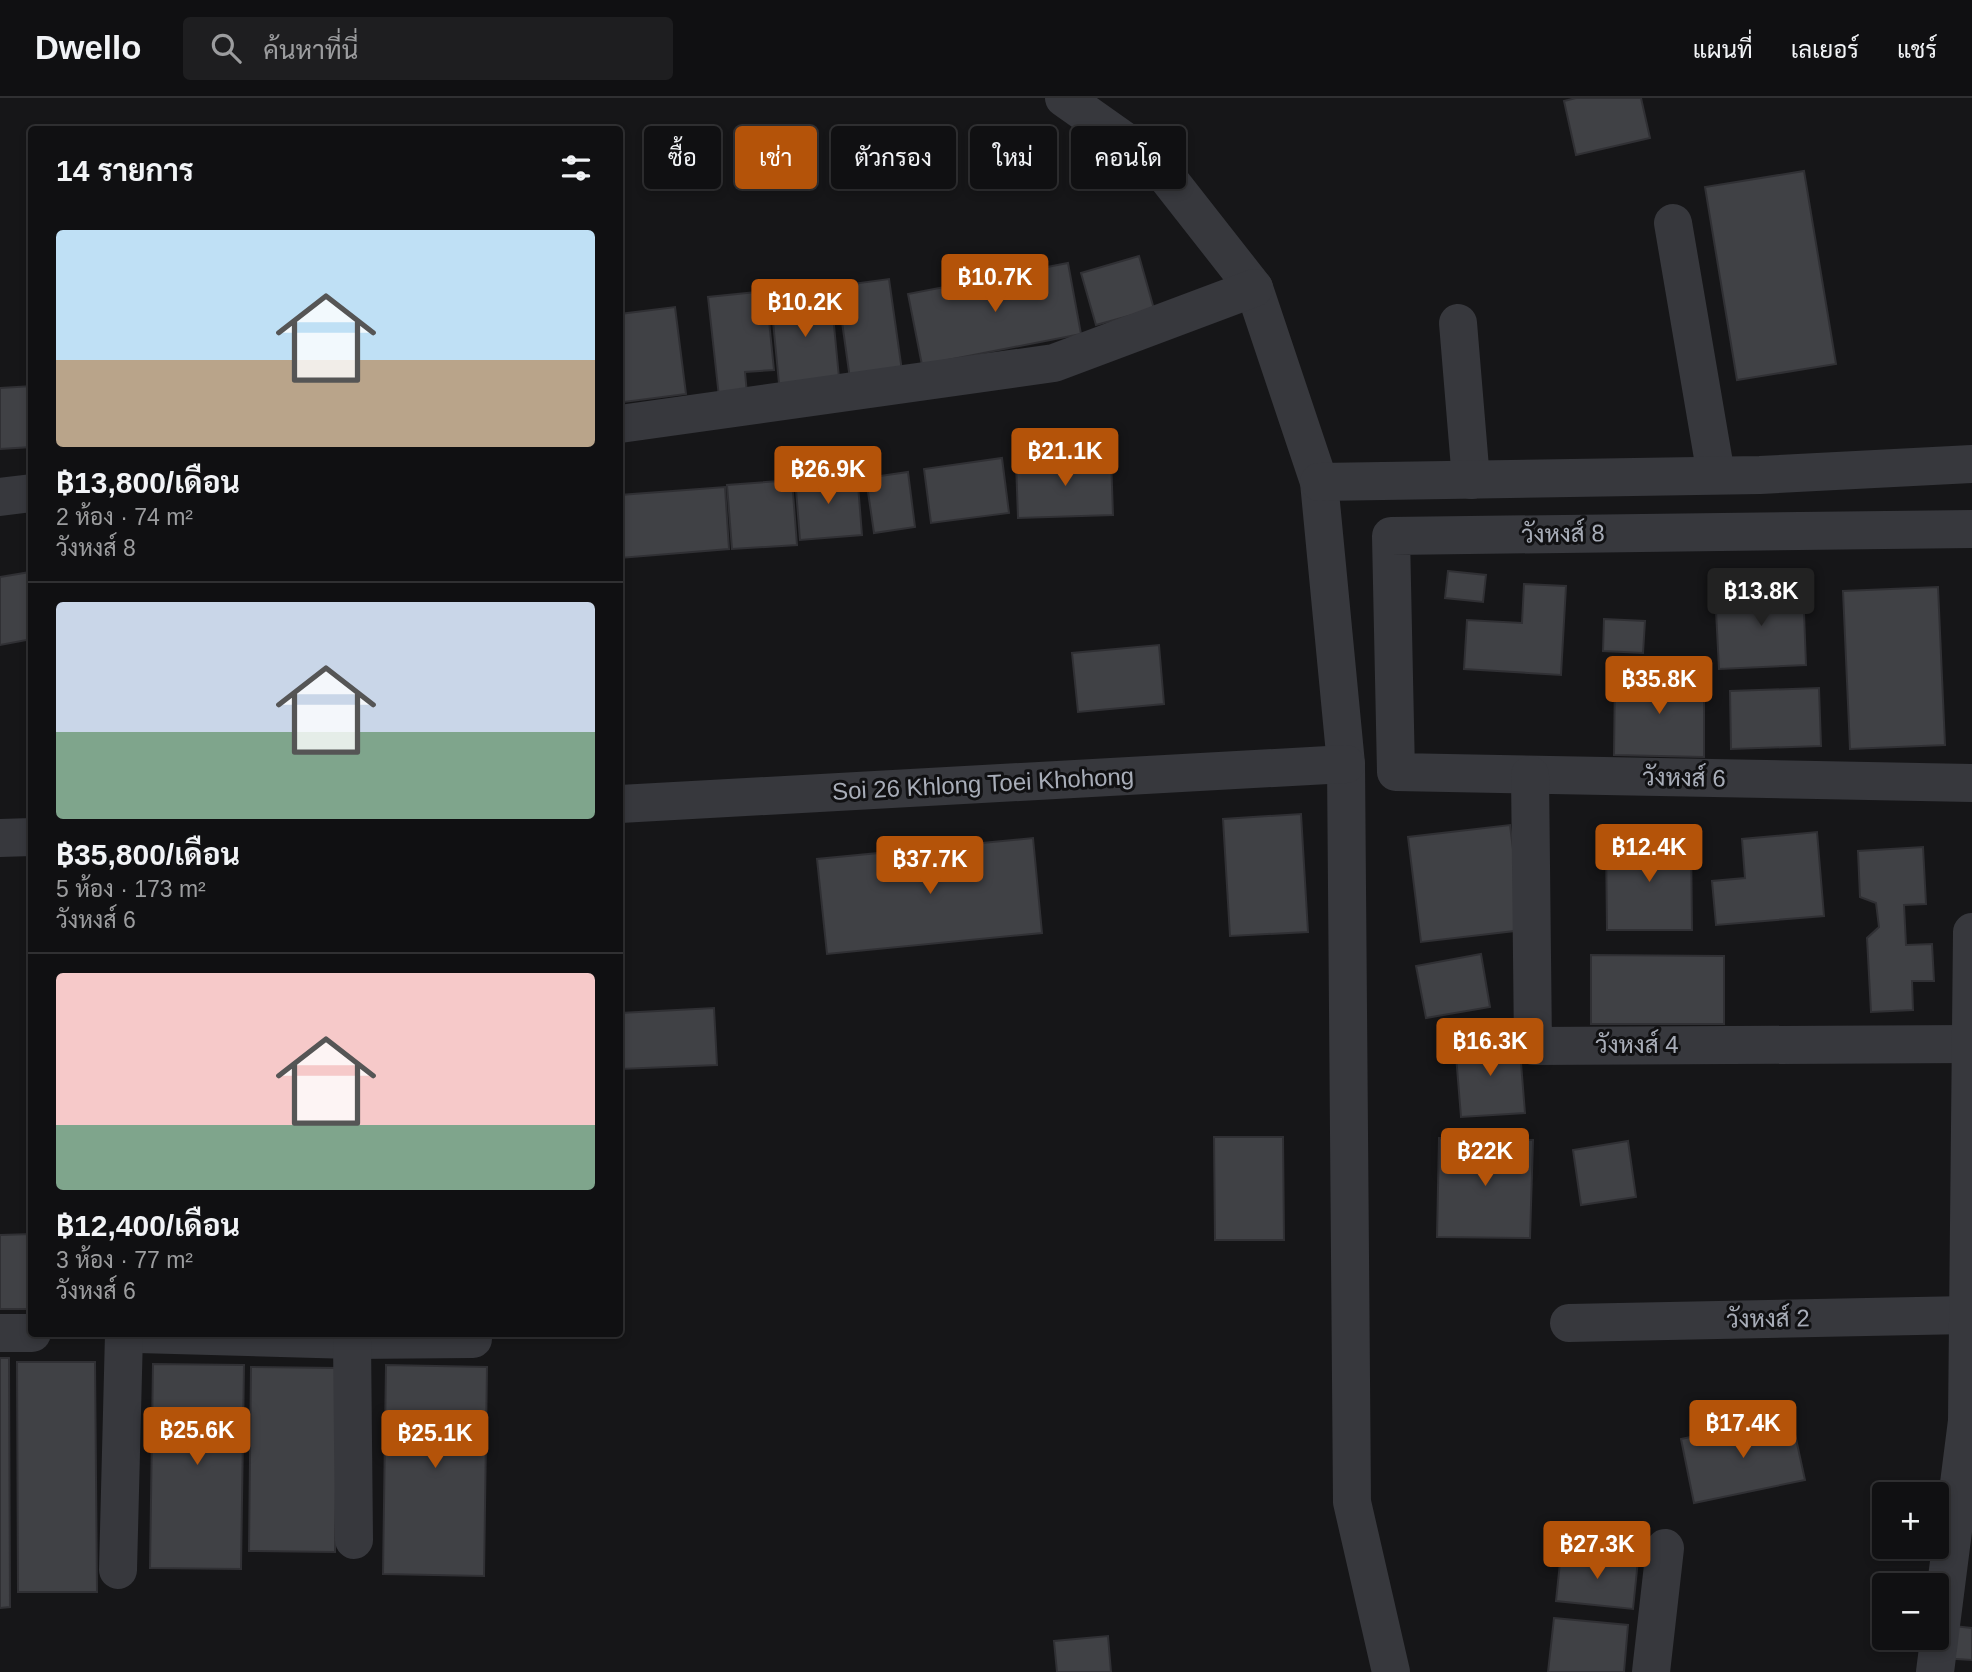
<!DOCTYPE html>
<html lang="th">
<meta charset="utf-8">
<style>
:root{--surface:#101012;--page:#1e1e20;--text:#f1f3f6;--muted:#9c9d9f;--line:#303032;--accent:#b45309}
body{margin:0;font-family:Helvetica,Sarabun,sans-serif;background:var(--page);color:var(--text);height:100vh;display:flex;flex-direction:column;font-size:26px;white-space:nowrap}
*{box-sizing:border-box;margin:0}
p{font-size:23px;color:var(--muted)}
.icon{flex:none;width:38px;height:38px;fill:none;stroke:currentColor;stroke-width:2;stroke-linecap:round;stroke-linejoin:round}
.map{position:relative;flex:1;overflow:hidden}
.drawer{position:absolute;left:28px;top:28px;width:595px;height:1211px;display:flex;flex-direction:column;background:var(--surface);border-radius:7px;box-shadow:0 4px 10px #0003,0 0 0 2px var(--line)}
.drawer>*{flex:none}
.top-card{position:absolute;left:644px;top:28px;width:665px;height:63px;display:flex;gap:14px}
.tools{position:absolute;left:1872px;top:1384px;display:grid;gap:14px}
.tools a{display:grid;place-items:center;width:77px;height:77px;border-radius:7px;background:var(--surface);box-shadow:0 4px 10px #0003,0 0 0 2px var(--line);font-size:35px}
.price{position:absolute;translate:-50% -60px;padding:0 16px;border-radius:7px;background:var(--accent);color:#fff;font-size:23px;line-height:46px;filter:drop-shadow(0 2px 4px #0008)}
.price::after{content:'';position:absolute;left:50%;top:42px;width:21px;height:16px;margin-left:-10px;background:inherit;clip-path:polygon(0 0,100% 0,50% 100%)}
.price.current{background:#222;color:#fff}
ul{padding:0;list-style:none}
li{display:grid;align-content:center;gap:14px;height:371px;padding:0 28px}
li+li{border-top:2px solid var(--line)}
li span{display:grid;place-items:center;height:217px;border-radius:7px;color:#555}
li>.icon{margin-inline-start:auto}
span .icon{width:126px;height:126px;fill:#fffc;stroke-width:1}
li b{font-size:30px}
h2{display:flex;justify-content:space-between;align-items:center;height:84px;padding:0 28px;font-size:30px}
.tag{padding:0 24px;border-radius:7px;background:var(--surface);box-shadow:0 4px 10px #0003,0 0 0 2px var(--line);font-size:24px;line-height:63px}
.tag.current{background:var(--accent);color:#fff}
header{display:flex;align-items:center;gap:42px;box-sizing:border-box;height:98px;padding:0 35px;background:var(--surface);border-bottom:2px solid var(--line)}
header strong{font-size:33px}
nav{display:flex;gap:38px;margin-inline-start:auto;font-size:24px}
.search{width:490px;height:63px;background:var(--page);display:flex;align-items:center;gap:18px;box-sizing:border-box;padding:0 24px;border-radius:7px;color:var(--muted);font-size:26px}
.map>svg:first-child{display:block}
.building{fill:#404145;stroke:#303034;stroke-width:2}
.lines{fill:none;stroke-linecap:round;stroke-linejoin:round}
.minor{stroke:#37383d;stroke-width:38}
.labels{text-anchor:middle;stroke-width:6;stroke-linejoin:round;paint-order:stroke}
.street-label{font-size:24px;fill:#a8adb8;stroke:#111113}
</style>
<header>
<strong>Dwello</strong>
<div class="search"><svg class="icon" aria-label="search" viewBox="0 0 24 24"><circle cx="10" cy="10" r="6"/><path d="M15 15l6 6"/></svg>ค้นหาที่นี่</div>
<nav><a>แผนที่</a><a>เลเยอร์</a><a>แชร์</a></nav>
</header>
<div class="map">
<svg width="1972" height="1574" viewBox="0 0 1972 1574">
<rect width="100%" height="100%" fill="#161618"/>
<g class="building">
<path d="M 1576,0 L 1641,0 L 1650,40 L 1576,57 L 1564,3 Z"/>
<path d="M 1804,73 L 1836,266 L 1737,282 L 1705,89 Z"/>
<path d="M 1139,158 L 1154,211 L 1096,227 L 1081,175 Z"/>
<path d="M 1068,165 L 1081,236 L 922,267 L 908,196 Z"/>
<path d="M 889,181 L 902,273 L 850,281 L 837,188 Z"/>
<path d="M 830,186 L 840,290 L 780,296 L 770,192 Z"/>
<path d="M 766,193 L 774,272 L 745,274 L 747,296 L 719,299 L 708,199 Z"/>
<path d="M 675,209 L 686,296 L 624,304 L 620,268 L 620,216 Z"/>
<path d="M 32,288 L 32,349 L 0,351 L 0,290 Z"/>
<path d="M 1002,360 L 1009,415 L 931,425 L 924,371 Z"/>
<path d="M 1111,360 L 1113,417 L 1018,420 L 1016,364 Z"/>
<path d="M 857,374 L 862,437 L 800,442 L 795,379 Z"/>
<path d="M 908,374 L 915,429 L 874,435 L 866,380 Z"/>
<path d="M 792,382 L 797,447 L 732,451 L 727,387 Z"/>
<path d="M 725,389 L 729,451 L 620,460 L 620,397 Z"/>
<path d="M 1448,473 L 1486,477 L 1483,504 L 1445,500 Z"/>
<path d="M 30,474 L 32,541 L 0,547 L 0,479 Z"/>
<path d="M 1524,486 L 1566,488 L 1561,577 L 1464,571 L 1467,522 L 1522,525 Z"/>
<path d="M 1803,489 L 1806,567 L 1719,571 L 1715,493 Z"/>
<path d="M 1938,489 L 1945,647 L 1850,651 L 1843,493 Z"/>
<path d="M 1604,521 L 1645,523 L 1643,555 L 1603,553 Z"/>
<path d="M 1159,547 L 1164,606 L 1078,614 L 1072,555 Z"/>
<path d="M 1615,578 L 1704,579 L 1704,659 L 1614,657 Z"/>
<path d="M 1819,590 L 1821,648 L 1731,651 L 1730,593 Z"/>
<path d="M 1301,716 L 1308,834 L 1230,838 L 1223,721 Z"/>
<path d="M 1510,727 L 1523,832 L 1421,844 L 1408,739 Z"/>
<path d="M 1817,734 L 1824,818 L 1716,827 L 1712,783 L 1745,780 L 1742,741 Z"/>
<path d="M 1033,740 L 1042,835 L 827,856 L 817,761 Z"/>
<path d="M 1691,740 L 1692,832 L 1607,832 L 1606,741 Z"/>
<path d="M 1923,749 L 1926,806 L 1904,807 L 1906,847 L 1932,846 L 1934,883 L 1912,883 L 1913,912 L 1871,914 L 1867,840 L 1879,829 L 1876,805 L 1860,799 L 1858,753 Z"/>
<path d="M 1481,856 L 1490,909 L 1426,920 L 1416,868 Z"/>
<path d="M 1591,857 L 1724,858 L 1724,926 L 1591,926 Z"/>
<path d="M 714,910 L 717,967 L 620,971 L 620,915 Z"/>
<path d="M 1519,940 L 1525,1015 L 1461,1019 L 1455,945 Z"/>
<path d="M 1214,1039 L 1283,1039 L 1284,1142 L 1215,1142 Z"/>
<path d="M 1439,1040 L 1533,1042 L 1530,1140 L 1437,1139 Z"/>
<path d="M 1628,1043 L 1636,1099 L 1581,1107 L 1573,1052 Z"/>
<path d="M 32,1136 L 32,1211 L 0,1211 L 0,1137 Z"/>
<path d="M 0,1260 L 9,1260 L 10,1509 L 0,1510 Z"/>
<path d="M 17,1264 L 95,1264 L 97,1494 L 18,1494 Z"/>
<path d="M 153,1266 L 244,1267 L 241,1471 L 150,1470 Z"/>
<path d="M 386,1267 L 487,1269 L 484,1478 L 383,1476 Z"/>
<path d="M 251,1269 L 338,1270 L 335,1454 L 249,1453 Z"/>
<path d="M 1791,1318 L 1805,1382 L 1694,1405 L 1681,1341 Z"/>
<path d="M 1561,1455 L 1638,1462 L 1633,1511 L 1556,1503 Z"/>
<path d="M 1554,1520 L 1628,1527 L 1624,1574 L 1548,1574 Z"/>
<path d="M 1944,1527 L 1972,1530 L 1972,1562 L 1941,1560 Z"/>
<path d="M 1108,1538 L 1111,1574 L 1057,1574 L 1054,1543 Z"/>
</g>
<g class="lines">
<g class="minor">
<path d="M 1064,0 L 1156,65 L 1254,190 L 1319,384 L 1346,666 L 1352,1404 L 1391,1574"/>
<path d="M 1673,125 L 1716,377"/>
<path d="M 1458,225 L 1471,382"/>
<path d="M 620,326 L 1054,265 L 1254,190"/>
<path d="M 1319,384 L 1760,377 L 1972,366"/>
<path d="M 0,399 L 32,395"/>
<path d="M 1972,431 L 1391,438 L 1396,674 L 1972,685"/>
<path d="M 1530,677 L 1533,948 L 1971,946"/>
<path d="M 620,706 L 1346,666"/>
<path d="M 0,740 L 32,739"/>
<path d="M 1569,1225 L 1968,1217"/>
<path d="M 0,1235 L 32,1235"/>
<path d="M 138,1236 L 352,1242 L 473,1241"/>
<path d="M 352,1242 L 354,1442"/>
<path d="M 118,1472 L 124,1236"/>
<path d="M 1651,1574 L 1665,1450"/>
<path d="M 1935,1574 L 1967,1323 L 1972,834"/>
</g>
</g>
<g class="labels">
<g class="street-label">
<text transform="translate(1563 436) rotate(-1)" y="8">วังหงส์ 8</text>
<text transform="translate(1684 680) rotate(1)" y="8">วังหงส์ 6</text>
<text transform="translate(983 686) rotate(-3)" y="8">Soi 26 Khlong Toei Khohong</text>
<text x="1637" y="955">วังหงส์ 4</text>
<text transform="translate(1768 1221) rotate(-1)" y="8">วังหงส์ 2</text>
</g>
</g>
</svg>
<div class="tools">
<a>+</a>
<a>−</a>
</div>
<b class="price" style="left:995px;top:216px">฿10.7K</b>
<b class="price" style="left:805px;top:241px">฿10.2K</b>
<b class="price" style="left:1065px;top:390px">฿21.1K</b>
<b class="price" style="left:828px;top:408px">฿26.9K</b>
<b class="price current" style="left:1761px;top:530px">฿13.8K</b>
<b class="price" style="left:1659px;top:618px">฿35.8K</b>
<b class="price" style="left:1649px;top:786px">฿12.4K</b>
<b class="price" style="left:930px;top:798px">฿37.7K</b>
<b class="price" style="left:1490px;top:980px">฿16.3K</b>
<b class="price" style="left:1485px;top:1090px">฿22K</b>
<b class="price" style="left:1743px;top:1362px">฿17.4K</b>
<b class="price" style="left:197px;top:1369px">฿25.6K</b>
<b class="price" style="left:435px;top:1372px">฿25.1K</b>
<b class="price" style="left:1597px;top:1483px">฿27.3K</b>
<div class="top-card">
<a class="tag">ซื้อ</a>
<a class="tag current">เช่า</a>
<a class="tag">ตัวกรอง</a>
<a class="tag">ใหม่</a>
<a class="tag">คอนโด</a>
</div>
<section class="drawer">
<h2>14 รายการ<svg class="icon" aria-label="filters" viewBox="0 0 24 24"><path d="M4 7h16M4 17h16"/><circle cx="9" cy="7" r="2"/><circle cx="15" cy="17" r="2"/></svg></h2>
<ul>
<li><span style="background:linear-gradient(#bfe0f5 60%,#b9a48a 0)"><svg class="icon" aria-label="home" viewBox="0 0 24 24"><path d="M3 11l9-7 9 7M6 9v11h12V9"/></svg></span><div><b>฿13,800/เดือน</b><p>2 ห้อง · 74 m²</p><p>วังหงส์ 8</p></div></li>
<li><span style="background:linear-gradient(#c9d6e8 60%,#7fa58c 0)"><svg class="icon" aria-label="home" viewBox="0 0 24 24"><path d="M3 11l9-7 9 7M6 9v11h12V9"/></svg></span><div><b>฿35,800/เดือน</b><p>5 ห้อง · 173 m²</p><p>วังหงส์ 6</p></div></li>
<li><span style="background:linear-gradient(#f6c9c9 70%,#7fa58c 0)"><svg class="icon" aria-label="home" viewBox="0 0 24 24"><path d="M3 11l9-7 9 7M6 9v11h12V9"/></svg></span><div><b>฿12,400/เดือน</b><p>3 ห้อง · 77 m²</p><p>วังหงส์ 6</p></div></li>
</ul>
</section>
</div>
